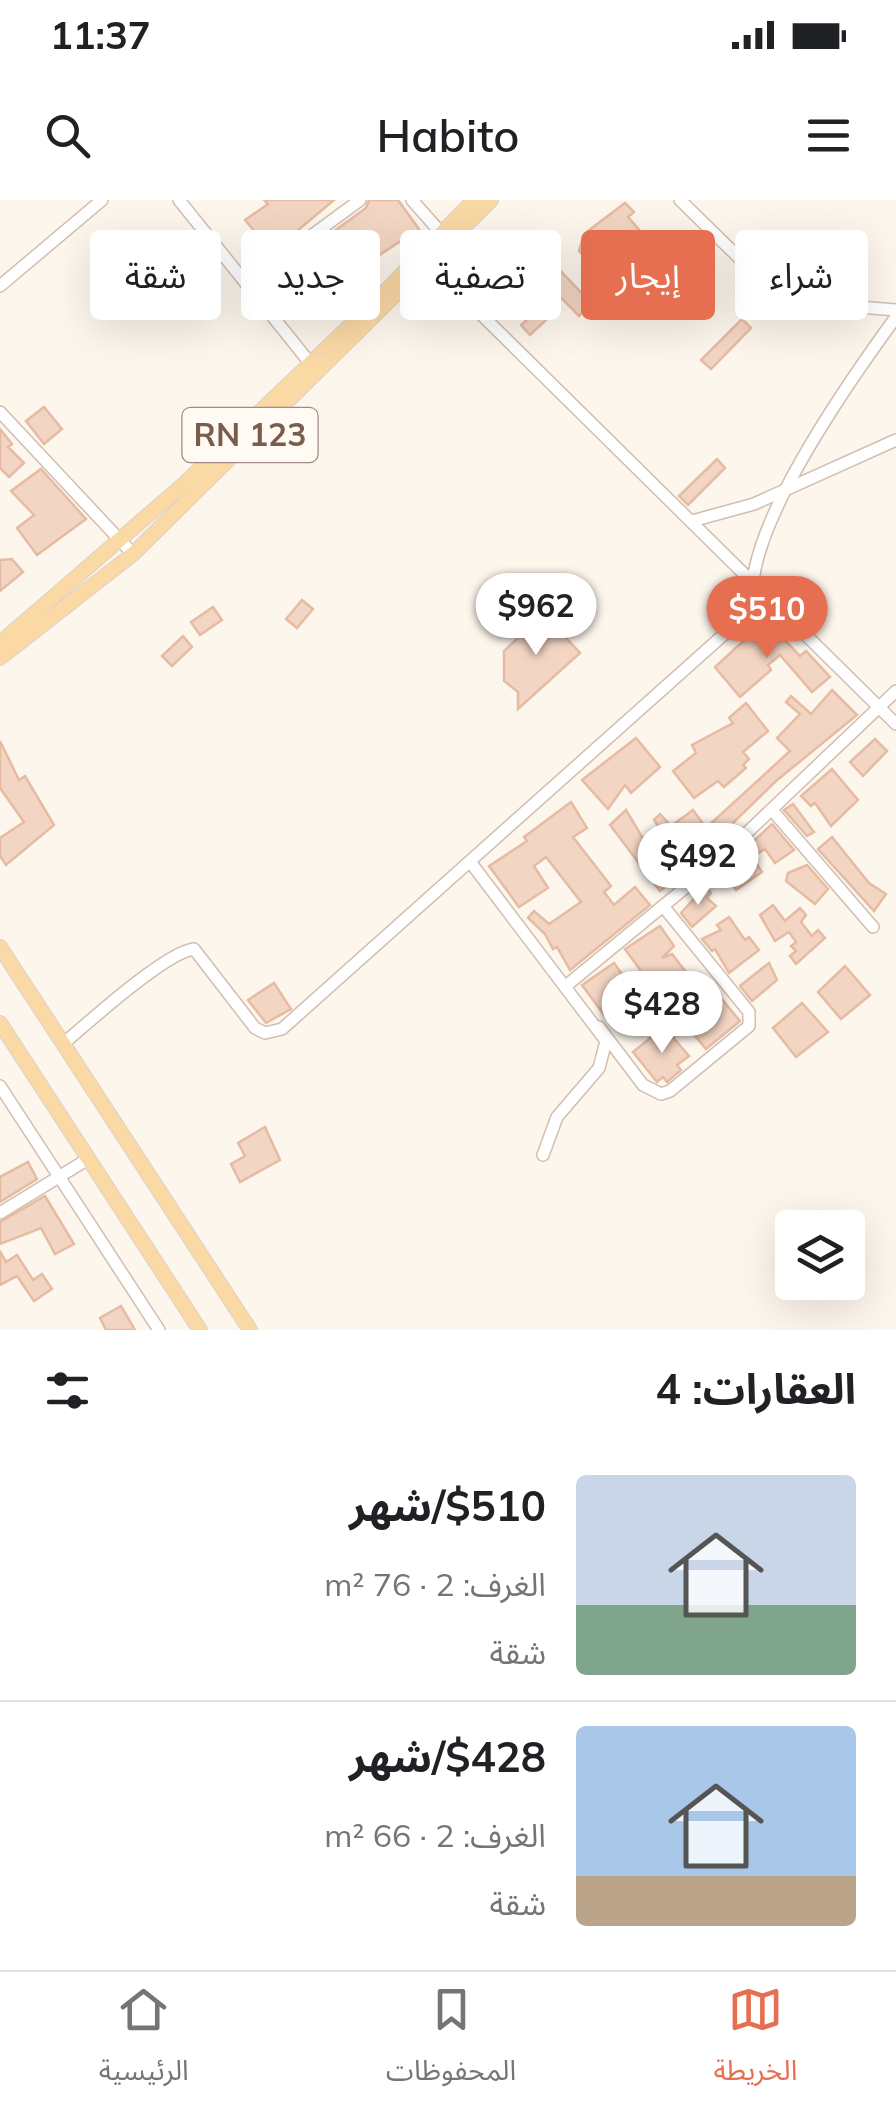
<!DOCTYPE html>
<html lang="ar">
<meta charset="utf-8">
<style>
:root{--surface:#fff;--page:#f2f2f2;--text:#202124;--muted:#757577;--line:#e0e0e0;--accent:#e76f51}
body{margin:0;font-family:Mulish,"Noto Sans Arabic",sans-serif;background:var(--page);color:var(--text);direction:rtl;height:100vh;display:flex;flex-direction:column;font-size:38px;white-space:nowrap}
*{box-sizing:border-box;margin:0}
p{font-size:32px;color:var(--muted)}
.icon{flex:none;width:55px;height:55px;fill:none;stroke:currentColor;stroke-width:2;stroke-linecap:round;stroke-linejoin:round}
.map{position:relative;height:1130px;overflow:hidden;direction:ltr}
.panel{display:flex;flex-direction:column;background:var(--surface);flex:1}
.panel>*{flex:none}
.banner{position:absolute;left:30px;top:30px;width:838px;height:90px;direction:rtl;display:flex;gap:20px}
.fabs{position:absolute;left:775px;top:1010px;display:grid;gap:20px}
.fabs a{display:grid;place-items:center;width:90px;height:90px;border-radius:10px;background:var(--surface);box-shadow:0 10px 40px #0002;font-size:50px}
.price{position:absolute;translate:-50% -85px;padding:0 22px;border-radius:35px;background:#fff;color:#222;font-size:32px;line-height:65px;filter:drop-shadow(0 2px 5px #0008)}
.price::after{content:'';position:absolute;left:50%;top:60px;width:30px;height:22px;margin-left:-15px;background:inherit;clip-path:polygon(0 0,100% 0,50% 100%)}
.price.selected{background:var(--accent);color:#fff}
ul{padding:0;list-style:none}
li{display:flex;align-items:center;gap:30px;height:250px;padding:0 40px}
li+li{border-top:2px solid var(--line)}
li span{display:grid;place-items:center;flex:none;width:280px;height:200px;border-radius:10px;color:#555}
li>.icon{margin-inline-start:auto}
span .icon{width:120px;height:120px;fill:#fffc;stroke-width:1}
li b{font-size:42px}
h2{display:flex;justify-content:space-between;align-items:center;height:120px;padding:0 40px;font-size:42px}
.tag{padding:0 35px;border-radius:10px;background:var(--surface);box-shadow:0 10px 40px #0002;font-size:35px;line-height:90px}
.tag.selected{background:var(--accent);color:#fff}
.status{display:flex;justify-content:space-between;align-items:center;height:70px;padding:0 50px;background:var(--surface);direction:ltr}
.status svg{height:28px;fill:currentColor}
header{display:flex;justify-content:space-between;align-items:center;height:130px;padding:0 40px;background:var(--surface);font-size:45px;font-weight:600}
.tabs{display:flex;justify-content:space-around;align-items:center;height:140px;border-top:2px solid var(--line);background:var(--surface);font-size:28px;color:var(--muted)}
.tabs a{display:grid;justify-items:center;gap:5px}
.tabs .selected{color:var(--accent)}
.map>svg:first-child{display:block}
.building{fill:#f3d5c3;stroke:#e6bba3;stroke-width:2.5;fill-rule:evenodd}
.lines{fill:none;stroke-linecap:round;stroke-linejoin:round}
.minor-casing{stroke:#d1beb0;stroke-width:14}
.major-casing{stroke:#dad1cd;stroke-width:16}
.minor{stroke:#fff;stroke-width:11}
.major{stroke:#fbd9a5;stroke-width:14}
.labels{text-anchor:middle;stroke-width:8;stroke-linejoin:round;paint-order:stroke}
.shield{fill:#fffaf3;stroke:#a28b7f;stroke-width:2.5}
.shield-label{font-size:32px;font-weight:bold;fill:#7a5c4d}
</style>
<div class="status"><b>11:37</b><svg viewBox="0 0 49 12"><path d="M0 12V9h3v3zM5 12V6h3v6zM10 12V3h3v9zM15 12V0h3v12zM26 1h20v11H26zM47 4h2v5h-2z"/></svg></div>
<header><svg class="icon" aria-label="menu" viewBox="0 0 24 24"><path d="M4 6h16M4 12h16M4 18h16"/></svg>Habito<svg class="icon" aria-label="search" viewBox="0 0 24 24"><circle cx="10" cy="10" r="6"/><path d="M15 15l6 6"/></svg></header>
<div class="map">
<svg width="896" height="1130" viewBox="0 0 896 1130">
<rect width="100%" height="100%" fill="#fdf6ec"/>
<g class="building">
<path d="M 264,0 L 334,0 L 272,52 L 245,20 L 268,4 Z"/>
<path d="M 369,0 L 398,0 L 419,29 L 343,79 L 346,84 L 292,116 L 279,94 L 272,98 L 263,83 L 366,8 ZM 326,53 L 338,70 L 316,83 L 306,65 Z"/>
<path d="M 625,3 L 634,12 L 628,17 L 642,33 L 653,35 L 646,41 L 651,47 L 617,80 L 597,58 L 591,55 L 587,59 L 579,51 L 584,34 Z"/>
<path d="M 555,65 L 591,103 L 579,116 L 541,77 Z"/>
<path d="M 525,70 L 535,79 L 508,106 L 499,96 Z"/>
<path d="M 615,87 L 627,101 L 610,115 L 598,101 Z"/>
<path d="M 543,105 L 548,110 L 542,116 L 546,120 L 530,135 L 521,125 Z"/>
<path d="M 742,119 L 751,128 L 711,169 L 701,160 Z"/>
<path d="M 44,207 L 62,229 L 44,244 L 26,221 Z"/>
<path d="M 0,229 L 12,244 L 8,247 L 24,263 L 9,277 L 0,268 Z"/>
<path d="M 717,259 L 725,268 L 688,305 L 679,296 Z"/>
<path d="M 41,269 L 86,319 L 37,355 L 17,328 L 34,315 L 11,291 Z"/>
<path d="M 12,359 L 23,372 L 0,391 L 0,360 Z"/>
<path d="M 302,400 L 313,409 L 297,428 L 286,419 Z"/>
<path d="M 213,407 L 222,420 L 200,435 L 191,422 Z"/>
<path d="M 531,417 L 552,423 L 580,453 L 518,509 L 518,492 L 504,481 L 504,451 L 518,438 L 518,425 Z"/>
<path d="M 766,420 L 800,456 L 806,451 L 830,477 L 812,492 L 780,455 L 768,465 L 771,470 L 740,497 L 715,467 Z"/>
<path d="M 183,436 L 192,447 L 172,466 L 162,456 Z"/>
<path d="M 832,490 L 857,515 L 776,581 L 697,658 L 687,666 L 678,654 L 663,666 L 674,680 L 660,691 L 610,625 L 626,610 L 651,652 L 667,640 L 654,620 L 660,614 L 671,626 L 693,610 L 706,628 L 790,551 L 777,538 L 800,514 L 786,502 L 791,496 L 811,514 Z"/>
<path d="M 746,503 L 768,531 L 743,552 L 749,559 L 743,565 L 746,568 L 724,587 L 718,581 L 694,598 L 673,571 L 696,553 L 692,545 L 733,523 L 729,518 Z"/>
<path d="M 636,538 L 660,567 L 631,593 L 625,585 L 608,609 L 582,580 Z"/>
<path d="M 875,539 L 887,551 L 863,576 L 850,562 Z"/>
<path d="M 0,541 L 19,580 L 25,576 L 54,625 L 6,665 L 0,656 L 0,638 L 24,622 L 0,588 Z"/>
<path d="M 832,569 L 858,600 L 831,626 L 815,603 L 811,606 L 801,596 Z"/>
<path d="M 571,602 L 587,628 L 573,637 L 611,686 L 604,692 L 614,705 L 635,687 L 650,705 L 570,770 L 557,747 L 553,749 L 545,734 L 528,718 L 534,711 L 549,724 L 581,702 L 546,657 L 534,666 L 548,688 L 519,707 L 489,666 L 527,641 L 524,637 Z"/>
<path d="M 793,604 L 814,632 L 807,636 L 784,610 Z"/>
<path d="M 772,624 L 794,650 L 775,663 L 765,649 L 752,657 L 762,672 L 736,690 L 730,682 L 724,686 L 716,676 Z"/>
<path d="M 832,637 L 869,683 L 886,694 L 874,711 L 818,649 Z"/>
<path d="M 807,665 L 828,689 L 815,704 L 786,681 L 788,673 Z"/>
<path d="M 705,687 L 711,693 L 707,698 L 716,706 L 692,727 L 681,713 Z"/>
<path d="M 773,705 L 785,721 L 800,708 L 806,715 L 801,722 L 812,736 L 818,730 L 825,738 L 796,764 L 790,756 L 796,751 L 791,746 L 796,742 L 789,732 L 775,741 L 760,715 Z"/>
<path d="M 729,717 L 745,740 L 749,737 L 759,750 L 729,773 L 715,749 L 712,751 L 702,739 L 721,730 L 717,725 Z"/>
<path d="M 660,726 L 674,746 L 662,758 L 672,754 L 710,803 L 719,796 L 740,821 L 706,849 L 676,813 L 672,817 L 659,800 L 664,795 L 658,787 L 654,789 L 625,749 Z"/>
<path d="M 614,763 L 635,792 L 625,799 L 629,806 L 615,816 L 612,811 L 605,816 L 582,785 Z"/>
<path d="M 769,763 L 777,780 L 752,801 L 740,786 Z"/>
<path d="M 845,766 L 870,795 L 841,819 L 818,792 Z"/>
<path d="M 274,783 L 291,809 L 266,823 L 248,800 Z"/>
<path d="M 802,803 L 828,832 L 796,857 L 773,828 Z"/>
<path d="M 664,827 L 689,856 L 677,865 L 681,870 L 667,882 L 663,877 L 657,882 L 633,852 Z"/>
<path d="M 265,927 L 280,960 L 240,982 L 231,964 L 245,956 L 238,943 Z"/>
<path d="M 28,962 L 37,979 L 0,1002 L 0,977 Z"/>
<path d="M 45,996 L 74,1044 L 55,1054 L 41,1028 L 0,1044 L 0,1022 Z"/>
<path d="M 0,1051 L 6,1062 L 17,1055 L 33,1080 L 42,1074 L 52,1089 L 34,1101 L 17,1076 L 0,1085 Z"/>
<path d="M 121,1106 L 135,1130 L 106,1130 L 100,1118 Z"/>
</g>
<g class="lines">
<g class="minor-casing">
<g id="minor">
<path d="M 179,0 L 310,163"/>
<path d="M 412,0 L 442,34"/>
<path d="M 680,0 L 778,96 L 798,102 L 896,110"/>
<path d="M 422,56 L 896,524"/>
<path d="M 246,84 L 360,0"/>
<path d="M 0,86 L 102,0"/>
<path d="M 0,212 L 133,354"/>
<path d="M 692,321 L 754,304 L 896,240"/>
<path d="M 753,381 C 762,306 850,180 896,117"/>
<path d="M 772,610 L 873,727"/>
<path d="M 471,663 L 606,841 L 599,868 L 557,917 L 543,955"/>
<path d="M 567,785 L 714,664 L 896,491"/>
<path d="M 599,827 L 643,885 L 661,894 L 670,891 L 749,826 L 749,812 L 663,706"/>
<path d="M 64,843 C 89,822 166,752 194,749 L 255,828 L 265,833 L 282,829 L 767,396"/>
<path d="M 0,886 L 159,1130"/>
<path d="M 0,1013 L 88,959"/>
</g>
</g>
<g class="major-casing">
<g id="major">
<path d="M 0,443 L 184,284 L 381,96 L 474,0"/>
<path d="M 0,458 L 133,354 L 491,0"/>
<path d="M 0,747 L 250,1130"/>
<path d="M 0,823 L 200,1130"/>
</g>
</g>
<use href="#minor" class="minor"/>
<use href="#major" class="major"/>
</g>
<g class="labels">
<rect class="shield" x="182.5" y="208" width="135" height="54" rx="8"/>
<g class="shield-label">
<text x="250" y="246">RN 123</text>
</g>
</g>
</svg>
<div class="fabs">
<a><svg class="icon" aria-label="layers" viewBox="0 0 24 24"><path d="M12 4l9 5-9 5-9-5zM3 14l9 5 9-5"/></svg></a>
</div>
<b class="price" style="left:536px;top:458px">$962</b>
<b class="price selected" style="left:767px;top:461px">$510</b>
<b class="price" style="left:698px;top:708px">$492</b>
<b class="price" style="left:662px;top:856px">$428</b>
<div class="banner">
<a class="tag">شراء</a>
<a class="tag selected">إيجار</a>
<a class="tag">تصفية</a>
<a class="tag">جديد</a>
<a class="tag">شقة</a>
</div>
</div>
<section class="panel">
<h2>العقارات: 4<svg class="icon" aria-label="filters" viewBox="0 0 24 24"><path d="M4 7h16M4 17h16"/><circle cx="9" cy="7" r="2"/><circle cx="15" cy="17" r="2"/></svg></h2>
<ul>
<li><span style="background:linear-gradient(#c9d6e8 65%,#7fa58c 0)"><svg class="icon" aria-label="home" viewBox="0 0 24 24"><path d="M3 11l9-7 9 7M6 9v11h12V9"/></svg></span><div><b>$510/شهر</b><p>الغرف: 2 · 76 m²</p><p>شقة</p></div></li>
<li><span style="background:linear-gradient(#a9c7e8 75%,#b9a48a 0)"><svg class="icon" aria-label="home" viewBox="0 0 24 24"><path d="M3 11l9-7 9 7M6 9v11h12V9"/></svg></span><div><b>$428/شهر</b><p>الغرف: 2 · 66 m²</p><p>شقة</p></div></li>
</ul>
</section>
<nav class="tabs">
<a class="selected"><svg class="icon" aria-label="map" viewBox="0 0 24 24"><path d="M3 6l6-2 6 2 6-2v14l-6 2-6-2-6 2zM9 4v14M15 6v14"/></svg>الخريطة</a>
<a><svg class="icon" aria-label="saved" viewBox="0 0 24 24"><path d="M7 4h10v16l-5-4-5 4z"/></svg>المحفوظات</a>
<a><svg class="icon" aria-label="home" viewBox="0 0 24 24"><path d="M3 11l9-7 9 7M6 9v11h12V9"/></svg>الرئيسية</a>
</nav>
